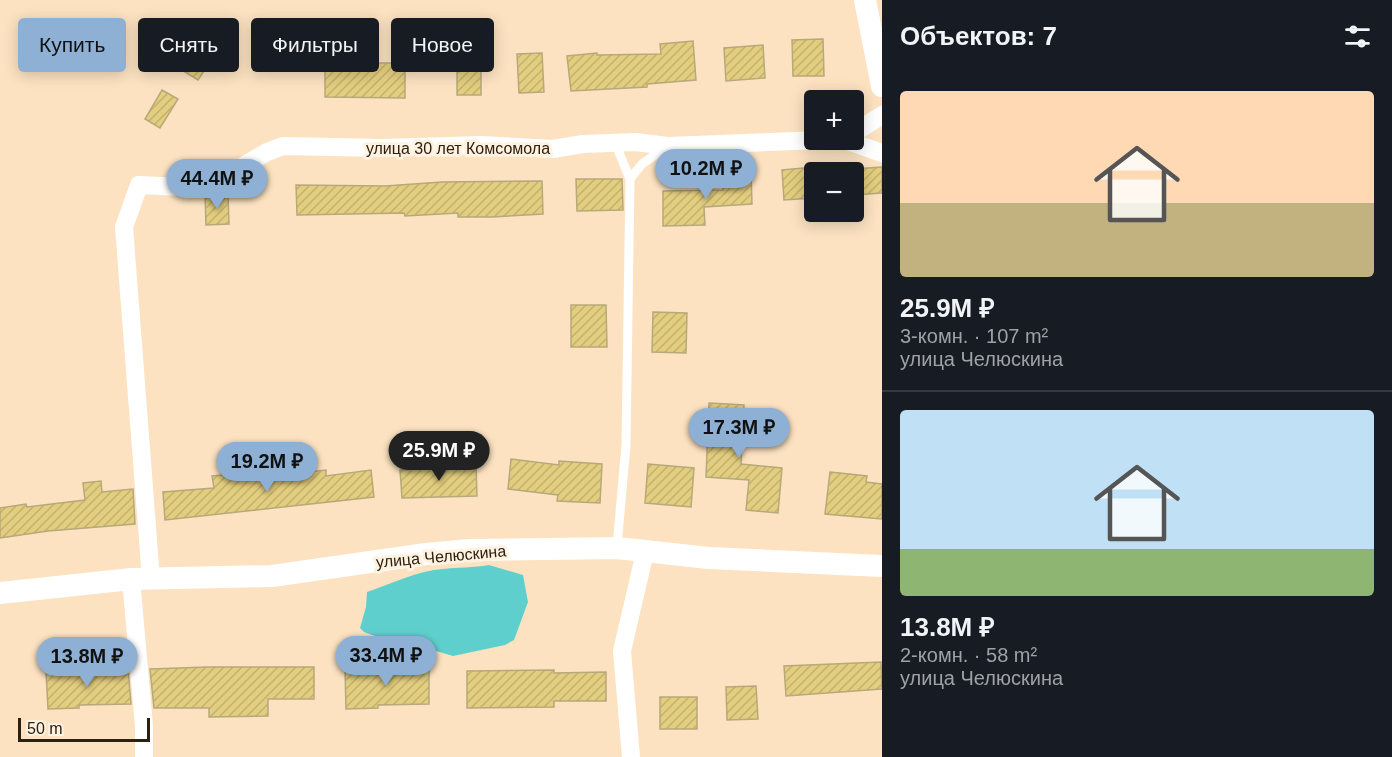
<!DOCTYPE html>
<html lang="ru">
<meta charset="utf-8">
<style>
:root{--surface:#171b24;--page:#242831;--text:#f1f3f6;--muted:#9ea1a6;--line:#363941;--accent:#8eb0d5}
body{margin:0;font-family:Arial,sans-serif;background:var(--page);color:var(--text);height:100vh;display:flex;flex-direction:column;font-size:22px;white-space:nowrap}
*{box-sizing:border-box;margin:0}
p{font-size:20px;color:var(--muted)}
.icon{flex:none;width:33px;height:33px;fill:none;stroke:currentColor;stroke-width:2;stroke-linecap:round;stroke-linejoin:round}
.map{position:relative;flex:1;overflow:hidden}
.panel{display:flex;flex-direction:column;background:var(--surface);width:510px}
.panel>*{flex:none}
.hud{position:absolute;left:18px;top:18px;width:570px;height:54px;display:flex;gap:12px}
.buttons{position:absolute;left:804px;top:90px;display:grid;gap:12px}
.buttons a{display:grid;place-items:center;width:60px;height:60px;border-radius:6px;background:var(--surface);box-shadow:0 3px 15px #0003;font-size:30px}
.scale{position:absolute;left:18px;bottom:15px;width:132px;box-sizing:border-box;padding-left:6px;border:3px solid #2c2110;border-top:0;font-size:16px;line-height:21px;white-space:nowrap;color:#2c2110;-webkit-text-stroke:4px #fff2e1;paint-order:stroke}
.price{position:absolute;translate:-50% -51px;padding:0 14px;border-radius:21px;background:var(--accent);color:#111;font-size:20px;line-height:39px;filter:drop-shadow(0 2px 3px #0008)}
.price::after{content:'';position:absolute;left:50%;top:36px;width:18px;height:14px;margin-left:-9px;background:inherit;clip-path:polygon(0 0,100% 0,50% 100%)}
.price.on{background:#222;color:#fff}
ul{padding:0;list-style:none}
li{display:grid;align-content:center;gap:12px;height:318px;padding:0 18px}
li+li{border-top:2px solid var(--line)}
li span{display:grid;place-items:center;height:186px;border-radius:6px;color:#555}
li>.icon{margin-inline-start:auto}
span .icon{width:108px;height:108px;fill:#fffc;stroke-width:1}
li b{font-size:26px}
h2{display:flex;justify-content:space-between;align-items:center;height:72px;padding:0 18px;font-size:26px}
.tag{padding:0 21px;border-radius:6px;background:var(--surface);box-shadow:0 3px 15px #0003;font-size:21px;line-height:54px}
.tag.on{background:var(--accent);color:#111}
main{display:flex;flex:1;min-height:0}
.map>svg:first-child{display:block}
.water{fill:#5fcfce}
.building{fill:url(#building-hatch);stroke:#b6a97a;stroke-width:1.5}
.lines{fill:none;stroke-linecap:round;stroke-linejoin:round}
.service{stroke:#fff;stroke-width:9}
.minor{stroke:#fff;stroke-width:18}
.tertiary{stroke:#fff;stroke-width:22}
.labels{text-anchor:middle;stroke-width:6;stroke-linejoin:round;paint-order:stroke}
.street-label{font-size:16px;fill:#2c2110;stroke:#fff2e1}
</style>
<main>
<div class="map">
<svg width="882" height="757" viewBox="0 0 882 757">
<defs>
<pattern id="building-hatch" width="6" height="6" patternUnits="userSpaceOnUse" patternTransform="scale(1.5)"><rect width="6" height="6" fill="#e3ce7f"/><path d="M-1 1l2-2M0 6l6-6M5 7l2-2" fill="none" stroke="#c3b16d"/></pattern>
</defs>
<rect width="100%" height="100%" fill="#fce2c1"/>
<path class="water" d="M 489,565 L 523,575 L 528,602 L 514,640 L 505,645 L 453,656 L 426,648 L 402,646 L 364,632 L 360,628 L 366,607 L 367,592 C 391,584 417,571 442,569 C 458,567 473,568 489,565 Z"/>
<g class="building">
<path d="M 207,28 L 225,39 L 198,80 L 180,69 Z"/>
<path d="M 823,39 L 824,76 L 793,76 L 792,40 Z"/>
<path d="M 693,41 L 696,80 L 647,84 L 647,87 L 571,91 L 567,56 L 597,53 L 597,55 L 661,54 L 660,44 Z"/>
<path d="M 763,45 L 765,78 L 726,81 L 724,48 Z"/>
<path d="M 542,53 L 544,92 L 519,93 L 517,54 Z"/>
<rect x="457" y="60" width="24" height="35"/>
<path d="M 377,63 L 405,63 L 405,98 L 325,97 L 325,66 Z"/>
<path d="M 162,90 L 178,99 L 160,128 L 145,119 Z"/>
<path d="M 814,167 L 814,198 L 784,200 L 782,170 Z"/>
<path d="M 882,167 L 882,193 L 854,195 L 854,169 Z"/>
<path d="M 751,172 L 752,204 L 704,207 L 705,225 L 663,226 L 663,191 L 723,190 L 722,174 Z"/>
<path d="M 576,179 L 622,179 L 623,210 L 577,211 Z"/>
<path d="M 542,181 L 543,214 L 492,217 L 458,217 L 458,213 L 405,216 L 404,213 L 297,215 L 296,185 L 385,186 L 442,182 Z"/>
<path d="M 228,194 L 229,224 L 206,225 L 205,195 Z"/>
<path d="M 571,305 L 606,305 L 607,347 L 571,347 Z"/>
<path d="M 653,312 L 687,313 L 686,353 L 652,352 Z"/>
<path d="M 709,403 L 744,405 L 741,464 L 782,468 L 778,513 L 746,510 L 749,480 L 706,477 Z"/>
<path d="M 511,459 L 559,465 L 559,461 L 602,464 L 600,503 L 557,501 L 558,495 L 508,489 Z"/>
<path d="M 648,464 L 694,468 L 691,507 L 645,503 Z"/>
<path d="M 476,465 L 477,496 L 402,498 L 400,470 Z"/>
<path d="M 326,470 L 326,476 L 371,470 L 374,497 L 165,520 L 163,492 L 214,488 L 212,476 L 262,472 L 263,477 Z"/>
<path d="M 830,472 L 867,476 L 866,482 L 882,484 L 882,519 L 825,514 Z"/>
<path d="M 101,481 L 102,492 L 133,489 L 135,524 L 48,531 L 0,538 L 0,508 L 26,504 L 27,507 L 85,500 L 83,483 Z"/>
<path d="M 881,662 L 882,689 L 786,696 L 784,666 Z"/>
<path d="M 208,667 L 314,667 L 314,699 L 268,699 L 268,716 L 209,717 L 209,708 L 154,708 L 150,669 Z"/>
<path d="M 377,668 L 429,669 L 429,704 L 378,705 L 378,708 L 346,709 L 345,669 Z"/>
<path d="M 90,669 L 128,669 L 131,704 L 79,705 L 79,708 L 48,709 L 46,671 Z"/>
<path d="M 554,670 L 554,673 L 606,672 L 606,701 L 554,701 L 554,707 L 467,708 L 467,671 Z"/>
<path d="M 756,686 L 758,719 L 727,720 L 726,687 Z"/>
<rect x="660" y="697" width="37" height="32"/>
</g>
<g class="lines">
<g class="service">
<path d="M 615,143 L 630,179"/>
<path d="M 617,546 L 626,445 L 630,179 L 642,164 L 665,148"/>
</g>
<g class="minor">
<path d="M 854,133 L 882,115"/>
<path d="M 845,140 L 882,153"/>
<path d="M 131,579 L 144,726 L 144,757"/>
<path d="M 151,579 L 124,227 L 139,185 L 182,187 L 224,177 L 267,152 L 283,146 L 384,148 L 481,145 L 553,149 L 583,144 L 636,142 L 667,146 L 821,140"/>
<path d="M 631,757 L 622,651 L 645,552"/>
</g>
<g class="tertiary">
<path d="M 865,0 L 882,86"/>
<path d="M 0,593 L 131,579 L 272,576 L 426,554 L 470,550 L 617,548 L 709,558 L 882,566"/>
</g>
</g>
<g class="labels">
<g class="street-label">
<text x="458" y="154">улица 30 лет Комсомола</text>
<text transform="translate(441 556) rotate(-5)" y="6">улица Челюскина</text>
</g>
</g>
</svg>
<div class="buttons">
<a>+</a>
<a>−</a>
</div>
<div class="scale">50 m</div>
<b class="price" style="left:706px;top:200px">10.2M ₽</b>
<b class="price" style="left:217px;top:210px">44.4M ₽</b>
<b class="price" style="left:739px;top:459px">17.3M ₽</b>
<b class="price on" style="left:439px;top:482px">25.9M ₽</b>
<b class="price" style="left:267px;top:493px">19.2M ₽</b>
<b class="price" style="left:386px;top:687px">33.4M ₽</b>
<b class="price" style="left:87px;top:688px">13.8M ₽</b>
<div class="hud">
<a class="tag on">Купить</a>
<a class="tag">Снять</a>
<a class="tag">Фильтры</a>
<a class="tag">Новое</a>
</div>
</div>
<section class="panel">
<h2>Объектов: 7<svg class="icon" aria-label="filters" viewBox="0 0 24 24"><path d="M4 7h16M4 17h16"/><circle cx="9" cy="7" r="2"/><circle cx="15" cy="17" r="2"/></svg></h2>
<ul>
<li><span style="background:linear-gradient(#ffd9b3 60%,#c2b280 0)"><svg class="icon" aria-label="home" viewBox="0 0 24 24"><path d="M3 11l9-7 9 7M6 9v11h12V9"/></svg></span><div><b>25.9M ₽</b><p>3-комн. · 107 m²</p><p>улица Челюскина</p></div></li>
<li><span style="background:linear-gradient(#bfe0f5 75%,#8fb573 0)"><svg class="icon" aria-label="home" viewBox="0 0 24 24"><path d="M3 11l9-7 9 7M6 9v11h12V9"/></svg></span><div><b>13.8M ₽</b><p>2-комн. · 58 m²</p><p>улица Челюскина</p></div></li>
</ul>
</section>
</main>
